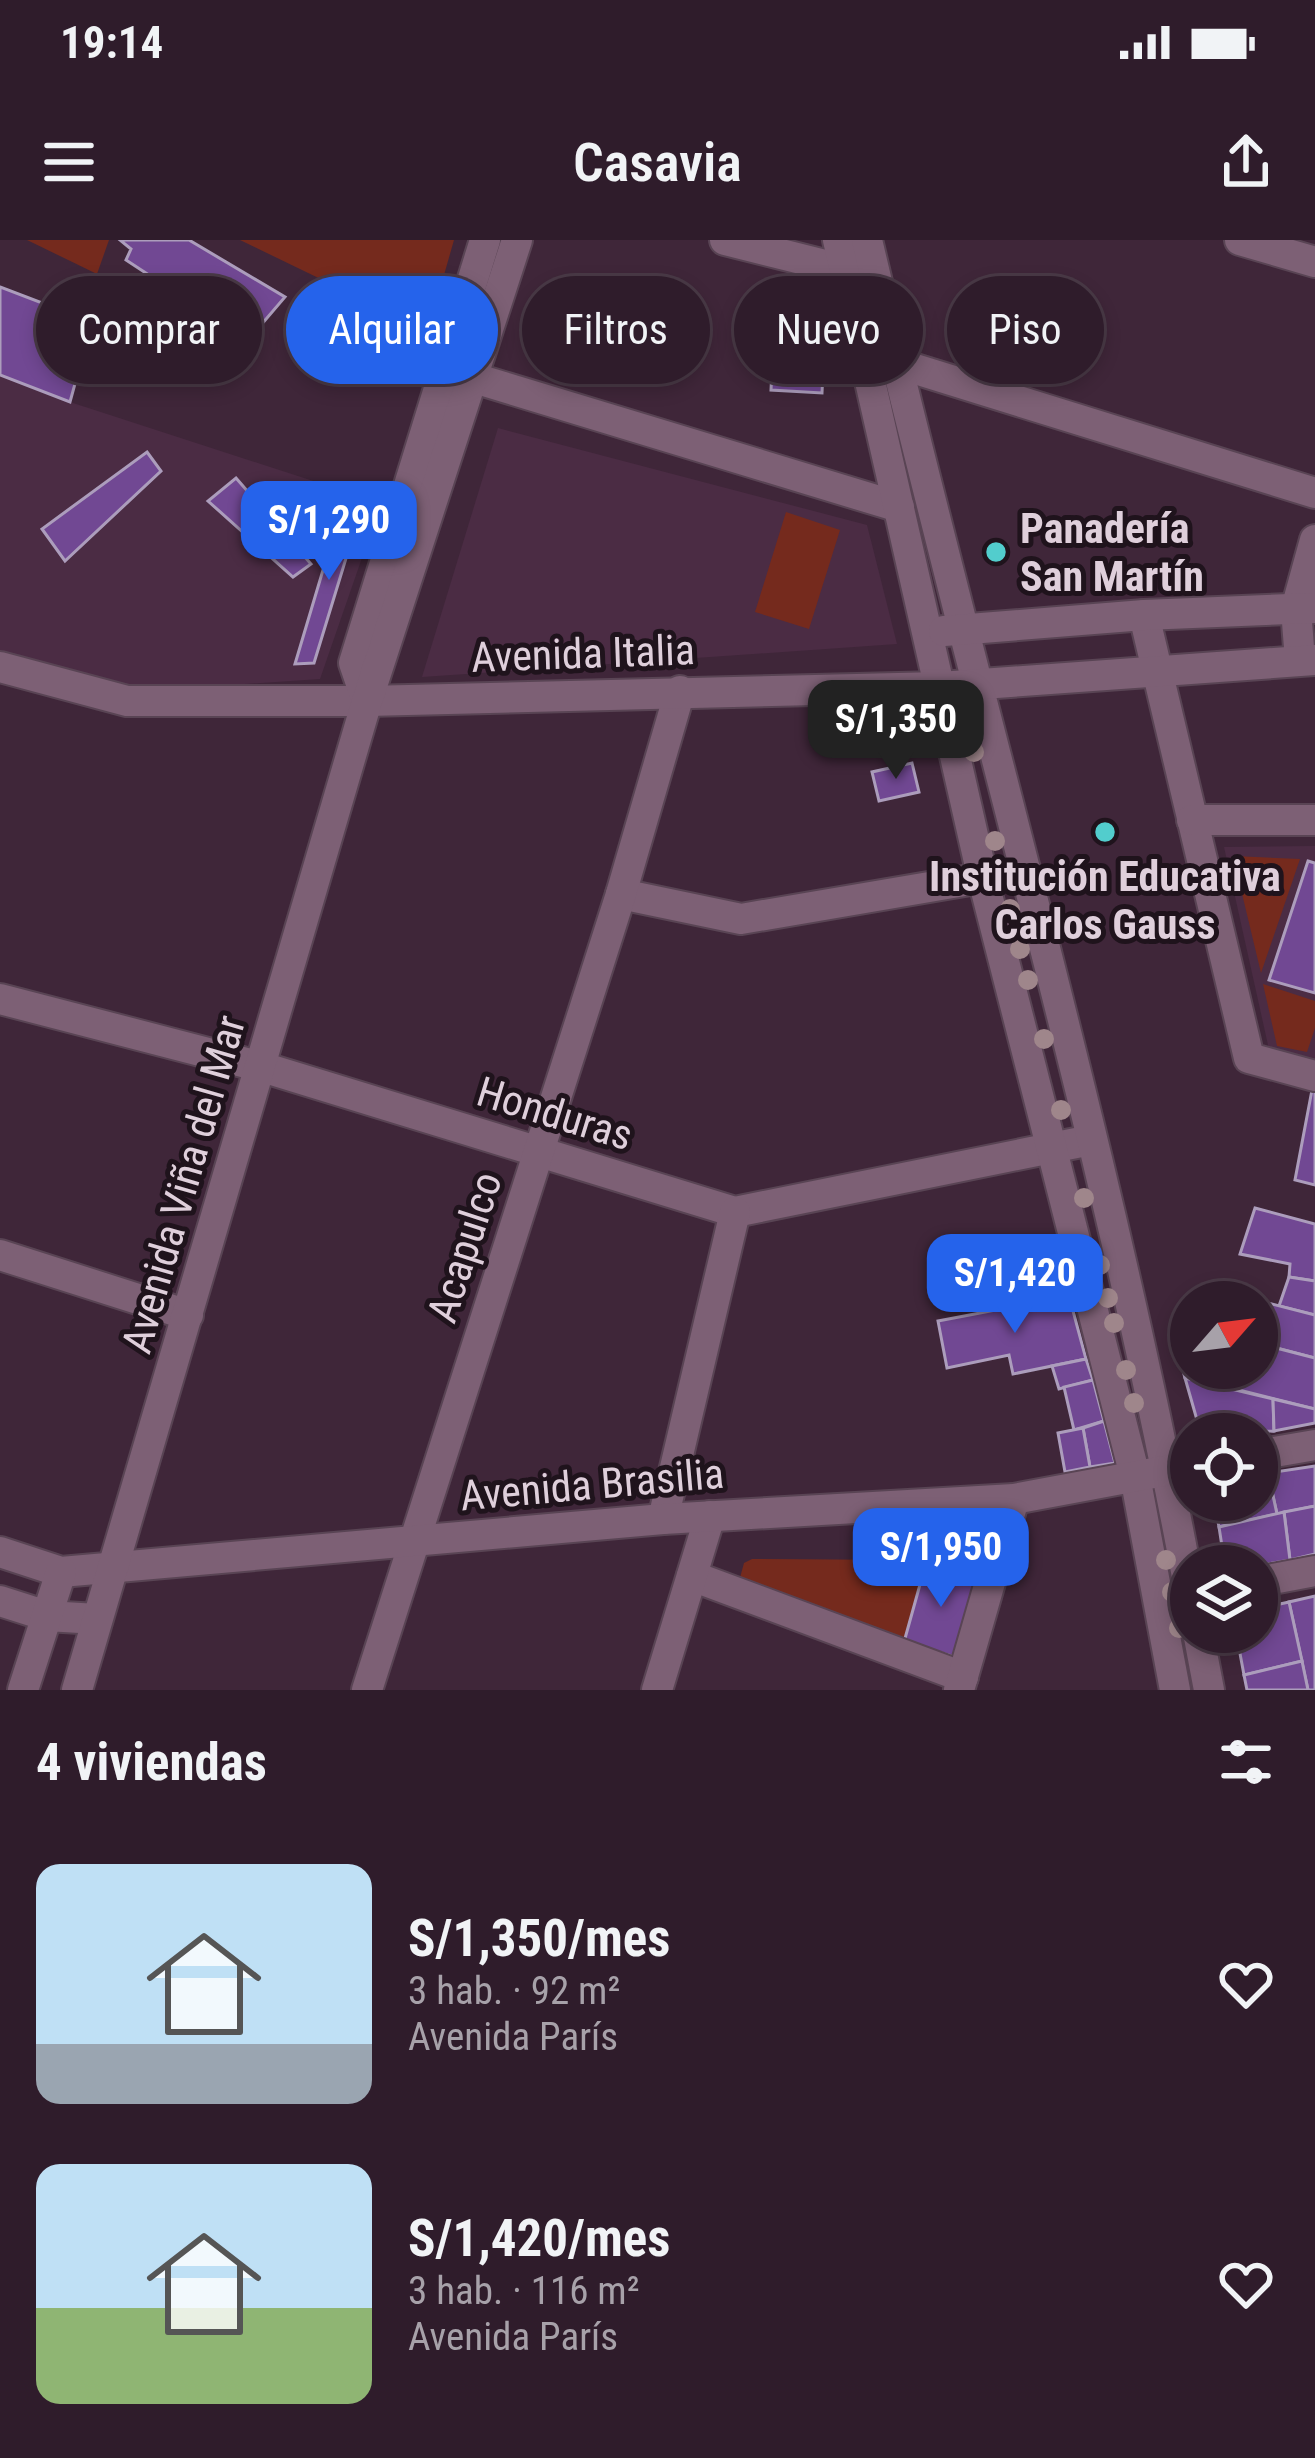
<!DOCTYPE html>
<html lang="es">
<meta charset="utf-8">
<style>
:root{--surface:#2f1c2b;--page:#3b2937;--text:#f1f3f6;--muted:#a7a1a9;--line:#4a3a47;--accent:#2563eb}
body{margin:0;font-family:"Roboto Condensed",sans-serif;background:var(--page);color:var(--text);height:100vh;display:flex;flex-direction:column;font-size:45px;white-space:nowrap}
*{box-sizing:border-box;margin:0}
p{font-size:39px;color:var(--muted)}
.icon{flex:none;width:66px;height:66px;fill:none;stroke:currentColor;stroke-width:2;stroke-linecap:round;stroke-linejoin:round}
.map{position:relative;height:1450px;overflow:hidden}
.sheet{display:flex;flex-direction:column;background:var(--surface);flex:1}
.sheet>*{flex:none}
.top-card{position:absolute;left:36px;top:36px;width:1245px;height:108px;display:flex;gap:24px}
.needle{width:78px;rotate:62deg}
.fabs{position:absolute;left:1170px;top:1041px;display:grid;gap:24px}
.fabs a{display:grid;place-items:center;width:108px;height:108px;border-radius:50%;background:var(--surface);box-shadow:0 6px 18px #0003,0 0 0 3px var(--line);font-size:60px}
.price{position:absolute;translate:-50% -102px;padding:0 27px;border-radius:24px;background:var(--accent);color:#fff;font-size:39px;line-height:78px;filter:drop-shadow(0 3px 6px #0008)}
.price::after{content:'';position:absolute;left:50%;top:72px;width:36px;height:27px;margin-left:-18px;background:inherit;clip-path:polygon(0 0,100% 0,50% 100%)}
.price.selected{background:#222;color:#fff}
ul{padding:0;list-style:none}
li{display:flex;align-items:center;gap:36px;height:300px;padding:0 36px}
li span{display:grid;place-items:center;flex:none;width:336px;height:240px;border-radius:24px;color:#555}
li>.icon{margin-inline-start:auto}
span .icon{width:144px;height:144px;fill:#fffc;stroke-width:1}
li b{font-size:51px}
h2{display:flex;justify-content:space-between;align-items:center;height:144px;padding:0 36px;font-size:51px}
.pill{padding:0 42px;border-radius:54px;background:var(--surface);box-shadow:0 6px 18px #0003,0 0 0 3px var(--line);font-size:42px;line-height:108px}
.pill.selected{background:var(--accent);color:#fff}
.status{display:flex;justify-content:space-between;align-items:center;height:84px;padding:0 60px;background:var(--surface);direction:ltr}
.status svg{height:33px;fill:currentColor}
header{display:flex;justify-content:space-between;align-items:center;height:156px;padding:0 36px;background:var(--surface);font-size:54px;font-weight:600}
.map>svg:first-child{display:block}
.built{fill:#4b2c44}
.green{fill:#752a1d}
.building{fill:#714893;stroke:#ac9dbc;stroke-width:3}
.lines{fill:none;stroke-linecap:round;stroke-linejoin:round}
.minor-casing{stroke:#594454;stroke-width:34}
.tertiary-casing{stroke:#594454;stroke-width:34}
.secondary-casing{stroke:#594454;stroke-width:34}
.minor{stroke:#7d6075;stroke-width:30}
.tertiary{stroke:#7d6075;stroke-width:30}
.secondary{stroke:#7d6075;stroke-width:30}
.tree{fill:#9f868b}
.poi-dot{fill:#52cdcd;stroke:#1f131c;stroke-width:4.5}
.labels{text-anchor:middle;stroke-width:10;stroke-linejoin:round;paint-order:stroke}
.poi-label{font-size:42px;font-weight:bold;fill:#dfcfdb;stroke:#1f131c;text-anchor:start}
.street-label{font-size:42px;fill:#dfcfdb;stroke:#1f131c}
</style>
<div class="status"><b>19:14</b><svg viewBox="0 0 49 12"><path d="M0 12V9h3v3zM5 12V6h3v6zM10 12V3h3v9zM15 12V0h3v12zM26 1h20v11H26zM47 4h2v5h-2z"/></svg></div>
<header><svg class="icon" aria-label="menu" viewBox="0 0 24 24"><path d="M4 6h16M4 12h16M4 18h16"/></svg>Casavia<svg class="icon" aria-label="share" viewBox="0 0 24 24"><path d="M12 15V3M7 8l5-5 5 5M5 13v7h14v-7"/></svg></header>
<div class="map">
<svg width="1315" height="1450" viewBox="0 0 1315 1450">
<rect width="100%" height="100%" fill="#3f2639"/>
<g class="built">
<path d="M 0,135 L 70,162 L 381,263 L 320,439 L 140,451 L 0,420 Z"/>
<path d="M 498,188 L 867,285 L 897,404 L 422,437 Z"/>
<path d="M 1315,606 L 1315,826 L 1270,814 L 1224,607 Z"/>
</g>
<g class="green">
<path d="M 27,0 L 109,0 L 97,34 Z"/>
<path d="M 240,0 L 454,0 L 428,91 Z"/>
<path d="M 786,272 L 840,290 L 809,389 L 755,372 Z"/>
<path d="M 1233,616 L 1300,619 L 1261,733 Z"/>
<path d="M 1263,744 L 1315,761 L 1315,788 L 1307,812 L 1277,806 Z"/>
<path d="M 752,1319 L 910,1320 L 926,1323 L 904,1402 L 735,1356 L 744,1323 Z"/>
</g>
<g class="building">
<path d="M 120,0 L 189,0 L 285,57 L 261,85 L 248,71 L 238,95 L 223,81 L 235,62 L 219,53 L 202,83 L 152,56 L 161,43 L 126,20 L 131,9 Z"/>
<path d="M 0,47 L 92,82 L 70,162 L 0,135 Z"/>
<path d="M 772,128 L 823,131 L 822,153 L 771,150 Z"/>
<path d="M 147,212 L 161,231 L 65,321 L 42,289 Z"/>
<path d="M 236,238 L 311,324 L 293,337 L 208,261 Z"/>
<path d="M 343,263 L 362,266 L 314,423 L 295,424 Z"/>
<path d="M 912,523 L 919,552 L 879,561 L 872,532 Z"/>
<path d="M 1308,621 L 1315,623 L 1315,753 L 1269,740 Z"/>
<path d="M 1312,850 L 1315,851 L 1315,945 L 1295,940 Z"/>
<path d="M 1255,968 L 1315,984 L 1315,1041 L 1289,1037 L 1290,1024 L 1240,1014 Z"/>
<path d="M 1289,1037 L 1315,1041 L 1315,1075 L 1279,1066 Z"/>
<path d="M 1237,1055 L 1315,1075 L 1315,1118 L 1257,1103 L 1257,1062 L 1235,1062 Z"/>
<path d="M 1069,1056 L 1086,1119 L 1013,1134 L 1009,1115 L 947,1128 L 938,1081 Z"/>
<path d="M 1174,1097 L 1191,1097 L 1191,1128 L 1227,1128 L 1227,1147 L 1185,1138 Z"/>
<path d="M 1257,1103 L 1315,1118 L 1315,1169 L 1227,1147 L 1227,1128 L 1257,1128 Z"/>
<path d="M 1086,1119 L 1093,1140 L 1059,1149 L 1052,1126 Z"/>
<path d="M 1185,1138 L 1273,1159 L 1274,1191 L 1201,1194 Z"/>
<path d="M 1093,1140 L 1104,1181 L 1074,1190 L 1064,1147 Z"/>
<path d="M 1273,1159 L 1315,1169 L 1315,1183 L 1274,1191 Z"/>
<path d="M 1104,1181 L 1115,1223 L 1090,1227 L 1083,1188 Z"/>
<path d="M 1083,1188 L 1090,1227 L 1065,1232 L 1058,1193 Z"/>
<path d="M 1315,1226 L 1315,1266 L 1277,1274 L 1268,1233 Z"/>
<path d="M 1268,1233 L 1277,1274 L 1219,1287 L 1214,1260 L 1257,1260 L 1257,1235 Z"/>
<path d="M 1315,1266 L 1315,1314 L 1290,1320 L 1284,1272 Z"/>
<path d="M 1284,1272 L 1290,1320 L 1257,1326 L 1225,1326 L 1219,1287 Z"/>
<path d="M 926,1323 L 979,1339 L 955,1417 L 904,1402 Z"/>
<path d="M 1315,1356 L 1315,1450 L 1308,1450 L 1289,1362 Z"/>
<path d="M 1289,1362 L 1302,1421 L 1244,1435 L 1236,1392 L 1257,1392 L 1257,1369 Z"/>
<path d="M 1302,1421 L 1308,1450 L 1247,1450 L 1244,1435 Z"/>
</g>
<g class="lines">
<g class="minor-casing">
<g id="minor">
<path d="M 725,0 L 845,30"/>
<path d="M 1240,0 L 1315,22"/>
<path d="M 896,123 L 1315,253"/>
<path d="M 451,131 L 899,267"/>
<path d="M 1144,375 L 1249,818 L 1315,836"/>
<path d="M 1300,420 L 1296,369 L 1315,300"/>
<path d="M 1192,580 L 1315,580"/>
<path d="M 621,654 L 741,679 L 1023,631"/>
<path d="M 0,759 L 262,827 L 735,972 L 1091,900"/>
<path d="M 0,1015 L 188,1075"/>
<path d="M 663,1279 L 735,972"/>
<path d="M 692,1336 L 963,1437"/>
<path d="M 1257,1342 L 1315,1331"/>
<path d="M 367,1450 L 621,654 L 680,451"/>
<path d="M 657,1450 L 710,1276"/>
<path d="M 959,1450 L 1014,1259"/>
</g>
</g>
<g class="tertiary-casing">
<g id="tertiary">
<path d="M 838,0 L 982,635 L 1135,1236 L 1175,1450"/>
<path d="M 867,0 C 973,453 1107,900 1191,1358"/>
<path d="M 944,391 L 1144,375 L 1315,368"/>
<path d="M 0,427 L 127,461 L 367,461 L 940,447 L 1315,420"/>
<path d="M 1257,1215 L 1315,1205"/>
<path d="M 0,1312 L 61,1332 L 663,1279 L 1014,1259 L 1191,1226"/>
<path d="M 0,1361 L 47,1376 L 97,1379"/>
<path d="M 1198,1392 L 1209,1450"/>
</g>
</g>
<g class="secondary-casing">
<g id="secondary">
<path d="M 367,461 L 354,423 L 485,0"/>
<path d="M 23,1450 L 61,1332"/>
<path d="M 77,1450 L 367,461 L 517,0"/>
</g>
</g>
<use href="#minor" class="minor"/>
<use href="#tertiary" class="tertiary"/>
<use href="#secondary" class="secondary"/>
</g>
<g class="tree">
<circle cx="969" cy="491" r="10"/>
<circle cx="974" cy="512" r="10"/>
<circle cx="995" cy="601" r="10"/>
<circle cx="1010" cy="669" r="10"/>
<circle cx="1020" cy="709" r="10"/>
<circle cx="1028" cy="740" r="10"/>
<circle cx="1044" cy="799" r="10"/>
<circle cx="1061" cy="870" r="10"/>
<circle cx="1084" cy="958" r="10"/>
<circle cx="1100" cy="1025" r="10"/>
<circle cx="1108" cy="1058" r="10"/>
<circle cx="1114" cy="1083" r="10"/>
<circle cx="1126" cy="1130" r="10"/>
<circle cx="1134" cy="1163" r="10"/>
<circle cx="1166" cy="1320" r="10"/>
<circle cx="1172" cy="1352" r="10"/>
<circle cx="1179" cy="1388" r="10"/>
</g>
<g class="poi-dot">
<circle cx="996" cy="312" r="12"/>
<circle cx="1105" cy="592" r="12"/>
</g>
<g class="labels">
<g class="poi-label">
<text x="1020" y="303">Panadería<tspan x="1020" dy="48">San Martín</tspan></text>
<text x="1105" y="651" text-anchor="middle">Institución Educativa<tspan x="1105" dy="48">Carlos Gauss</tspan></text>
</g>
<g class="street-label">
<text transform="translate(583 413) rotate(-2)" y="15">Avenida Italia</text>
<text transform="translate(555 873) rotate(17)" y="15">Honduras</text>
<text transform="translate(183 944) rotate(-74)" y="15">Avenida Viña del Mar</text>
<text transform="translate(464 1007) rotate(-72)" y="15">Acapulco</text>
<text transform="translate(592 1244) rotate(-5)" y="15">Avenida Brasilia</text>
</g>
</g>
</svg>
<div class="fabs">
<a><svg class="needle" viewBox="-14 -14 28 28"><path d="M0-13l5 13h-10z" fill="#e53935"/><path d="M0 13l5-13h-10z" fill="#a7a1a9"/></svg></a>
<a><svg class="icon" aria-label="locate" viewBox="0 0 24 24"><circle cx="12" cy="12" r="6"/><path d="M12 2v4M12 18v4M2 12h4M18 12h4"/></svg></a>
<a><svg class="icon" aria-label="layers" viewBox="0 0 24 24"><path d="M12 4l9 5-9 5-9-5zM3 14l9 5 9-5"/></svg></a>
</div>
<b class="price" style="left:329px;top:343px">S/1,290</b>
<b class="price selected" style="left:896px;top:542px">S/1,350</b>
<b class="price" style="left:1015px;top:1096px">S/1,420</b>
<b class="price" style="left:941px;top:1370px">S/1,950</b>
<div class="top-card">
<a class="pill">Comprar</a>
<a class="pill selected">Alquilar</a>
<a class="pill">Filtros</a>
<a class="pill">Nuevo</a>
<a class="pill">Piso</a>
</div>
</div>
<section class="sheet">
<h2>4 viviendas<svg class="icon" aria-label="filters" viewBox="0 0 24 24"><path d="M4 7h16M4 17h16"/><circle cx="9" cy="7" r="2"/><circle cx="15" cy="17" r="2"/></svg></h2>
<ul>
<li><span style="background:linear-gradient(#bfe0f5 75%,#9aa5b1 0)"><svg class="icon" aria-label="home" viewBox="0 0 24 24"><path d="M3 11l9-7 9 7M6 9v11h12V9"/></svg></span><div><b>S/1,350/mes</b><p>3 hab. · 92 m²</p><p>Avenida París</p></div><svg class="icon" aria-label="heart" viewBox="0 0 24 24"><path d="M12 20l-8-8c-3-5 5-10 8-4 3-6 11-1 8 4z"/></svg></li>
<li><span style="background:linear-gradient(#bfe0f5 60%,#8fb573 0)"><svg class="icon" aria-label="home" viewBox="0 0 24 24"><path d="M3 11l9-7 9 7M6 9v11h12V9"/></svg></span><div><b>S/1,420/mes</b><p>3 hab. · 116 m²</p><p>Avenida París</p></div><svg class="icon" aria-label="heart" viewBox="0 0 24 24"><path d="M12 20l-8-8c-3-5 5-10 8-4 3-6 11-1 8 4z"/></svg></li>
</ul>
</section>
